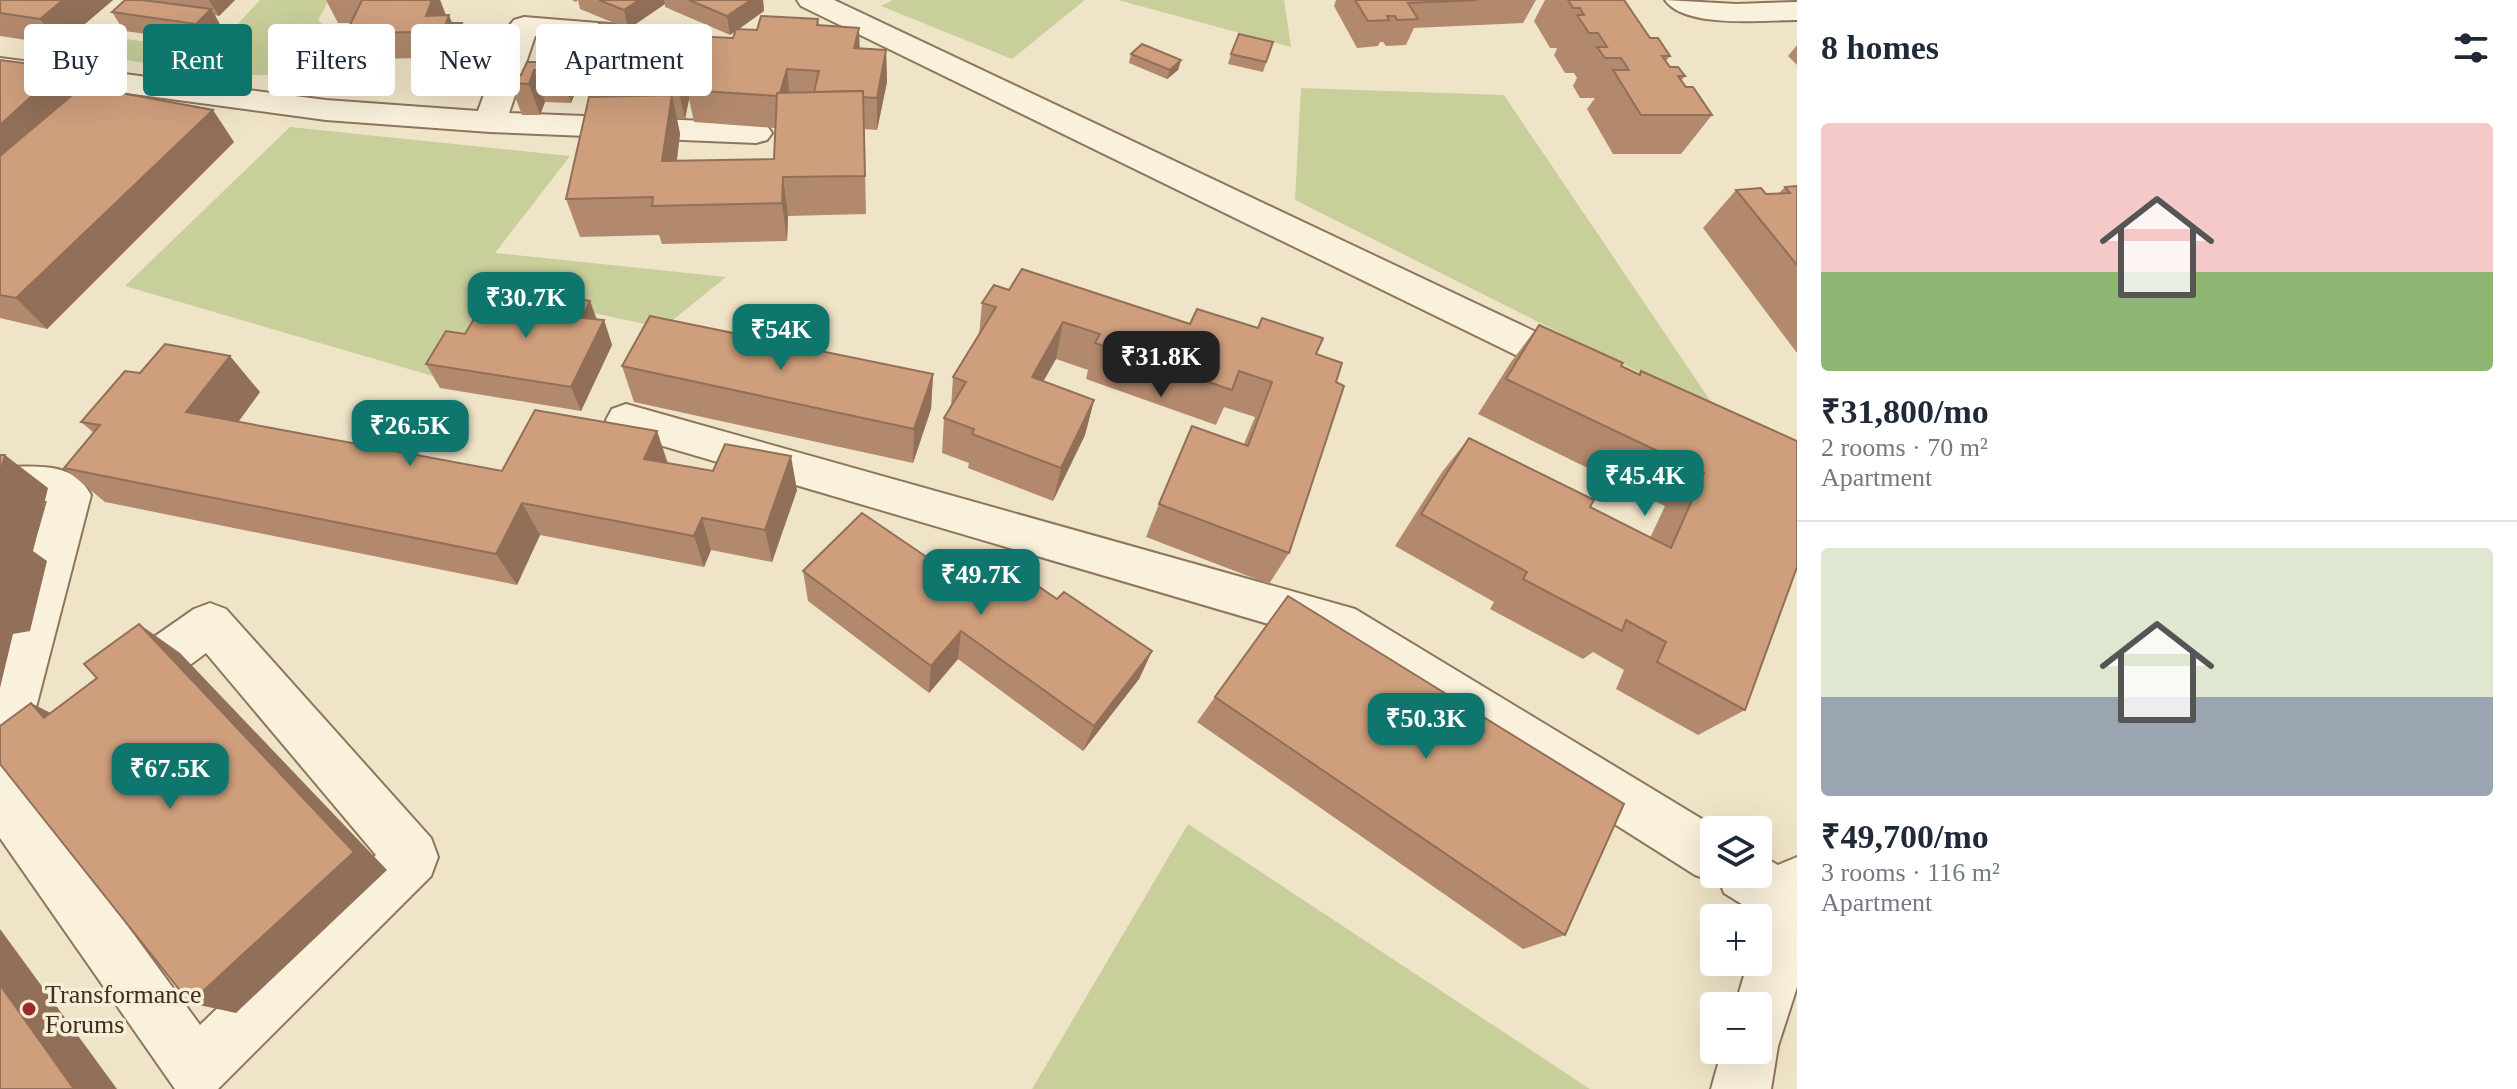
<!DOCTYPE html>
<meta charset="utf-8">
<style>
:root{--surface:#fff;--page:#f2f2f3;--text:#1f2937;--muted:#747a83;--line:#e0e1e3;--accent:#0f766e}
body{margin:0;font-family:Georgia,serif;background:var(--page);color:var(--text);height:100vh;display:flex;flex-direction:column;font-size:30px;white-space:nowrap}
*{box-sizing:border-box;margin:0}
p{font-size:26px;color:var(--muted)}
.icon{flex:none;width:44px;height:44px;fill:none;stroke:currentColor;stroke-width:2;stroke-linecap:round;stroke-linejoin:round}
.map{position:relative;flex:1;overflow:hidden}
.panel{display:flex;flex-direction:column;background:var(--surface);width:720px}
.panel>*{flex:none}
.top-card{position:absolute;left:24px;top:24px;width:760px;height:72px;display:flex;gap:16px}
.buttons{position:absolute;left:1700px;top:816px;display:grid;gap:16px}
.buttons a{display:grid;place-items:center;width:72px;height:72px;border-radius:8px;background:var(--surface);box-shadow:0 8px 32px #0002;font-size:40px}
.price{position:absolute;translate:-50% -68px;padding:0 18px;border-radius:16px;background:var(--accent);color:#fff;font-size:26px;line-height:52px;filter:drop-shadow(0 2px 4px #0008)}
.price::after{content:'';position:absolute;left:50%;top:48px;width:24px;height:18px;margin-left:-12px;background:inherit;clip-path:polygon(0 0,100% 0,50% 100%)}
.price.active{background:#222;color:#fff}
ul{padding:0;list-style:none}
li{display:grid;align-content:center;gap:16px;height:424px;padding:0 24px}
li+li{border-top:2px solid var(--line)}
li span{display:grid;place-items:center;height:248px;border-radius:8px;color:#555}
li>.icon{margin-inline-start:auto}
span .icon{width:144px;height:144px;fill:#fffc;stroke-width:1}
li b{font-size:34px}
h2{display:flex;justify-content:space-between;align-items:center;height:96px;padding:0 24px;font-size:34px}
.chip{padding:0 28px;border-radius:8px;background:var(--surface);box-shadow:0 8px 32px #0002;font-size:28px;line-height:72px}
.chip.active{background:var(--accent);color:#fff}
main{display:flex;flex:1;min-height:0}
.map>svg:first-child{display:block}
.green{fill:#c9cf9b}
.lines{fill:none;stroke-linecap:round;stroke-linejoin:round}
.minor-casing{stroke:#8d765c;stroke-width:4}
.minor{fill:#faf1dc;fill-rule:evenodd}
.wall{fill:#b2896c;fill-rule:evenodd}
.shaded-wall{fill:#916f58}
.building{fill:#cf9f7d;stroke:#916f58;stroke-width:2}
.poi-dot{fill:#9e2a2b;stroke:#f7eed8;stroke-width:3}
.labels{text-anchor:middle;stroke-width:7;stroke-linejoin:round;paint-order:stroke}
.near-poi-label{font-size:26px;fill:#3d2e20;stroke:#f7eed8;text-anchor:start}
</style>
<main>
<div class="map">
<svg width="1797" height="1089" viewBox="0 0 1797 1089">
<rect width="100%" height="100%" fill="#f0e4c8"/>
<g class="green">
<path d="M 260,0 L 329,0 L 318,20 L 342,43 L 350,75 L 212,75 L 93,54 L 112,37 L 213,51 Z"/>
<path d="M 893,0 L 1085,0 L 1012,59 L 881,6 Z"/>
<path d="M 1118,0 L 1284,0 L 1291,47 Z"/>
<path d="M 1301,88 L 1504,95 L 1718,412 L 1295,200 Z"/>
<path d="M 290,127 L 570,156 L 495,253 L 726,277 L 663,328 L 584,311 L 467,386 L 125,286 Z"/>
<path d="M 1188,824 L 1590,1089 L 1032,1089 Z"/>
</g>
<g class="lines">
<g class="minor-casing">
<g id="minor">
<path d="M 797,0 L 834,0 L 1593,359 L 1599,369 L 1593,379 L 1579,384 L 1565,379 L 801,6 Z"/>
<path d="M 1665,0 L 1736,4 L 1797,2 L 1797,20 C 1765,20 1685,29 1665,0 Z"/>
<path d="M 524,17 L 622,25 L 632,28 L 637,34 L 632,40 L 622,43 L 535,36 L 509,113 L 756,123 L 767,126 L 772,133 L 767,140 L 756,143 L 490,132 L 326,120 L 0,76 L 0,58 L 326,100 L 478,111 L 509,26 L 514,20 Z"/>
<path d="M 626,404 L 1355,609 L 1720,830 L 1714,830 L 1714,874 L 1758,874 L 1758,854 L 1778,865 L 1797,857 L 1797,987 L 1778,1046 L 1771,1089 L 1711,1089 L 1722,1050 L 1758,1050 L 1758,1006 L 1735,1006 L 1748,962 L 1758,962 L 1761,916 L 1724,893 L 1719,880 L 1714,882 L 1695,875 L 1326,641 L 612,431 L 606,420 L 612,409 Z"/>
<path d="M 0,467 C 34,467 73,460 91,495 L 25,750 L 18,767 L 6,771 L 18,776 L 200,1025 L 376,855 L 206,653 L 142,701 L 125,707 L 108,701 L 101,685 L 108,669 L 194,609 L 210,603 L 226,609 L 431,838 L 438,857 L 431,876 L 218,1089 L 175,1089 L 0,838 L 0,664 L 47,501 L 0,501 Z"/>
</g>
</g>
<use href="#minor" class="minor"/>
</g>
<g class="wall">
<path d="M 0,0 L 113,0 L 60,45 L 0,36 Z"/>
<path d="M 125,0 L 235,0 L 219,16 L 215,15 L 222,28 L 208,42 L 124,31 L 112,12 Z"/>
<path d="M 326,0 L 440,0 L 446,15 L 452,23 L 462,23 L 472,49 L 465,69 L 437,70 L 432,58 L 359,59 L 346,33 L 351,23 L 338,23 Z"/>
<path d="M 572,0 L 763,0 L 764,11 L 739,29 L 757,30 L 818,19 L 819,25 L 859,28 L 859,48 L 886,50 L 887,82 L 877,130 L 864,129 L 866,214 L 788,216 L 787,241 L 662,244 L 659,235 L 580,237 L 566,199 L 594,97 L 593,92 L 576,91 L 571,103 L 545,102 L 540,115 L 522,115 L 510,83 L 521,75 L 545,62 L 597,30 L 619,25 L 580,9 L 578,0 L 576,2 ZM 665,4 L 665,7 L 730,35 L 735,31 L 733,38 L 694,36 L 633,26 ZM 689,99 L 694,122 L 775,128 L 774,159 L 677,161 L 680,134 L 677,119 L 685,119 Z"/>
<path d="M 1336,0 L 1536,0 L 1523,23 L 1414,28 L 1406,45 L 1386,46 L 1383,42 L 1380,42 L 1378,46 L 1357,48 L 1334,6 Z"/>
<path d="M 1545,0 L 1624,0 L 1650,38 L 1670,56 L 1666,61 L 1670,67 L 1685,76 L 1681,81 L 1712,115 L 1681,154 L 1613,154 L 1587,109 L 1595,98 L 1580,98 L 1573,86 L 1577,78 L 1574,73 L 1565,73 L 1554,55 L 1557,49 L 1556,48 L 1550,48 L 1534,21 Z"/>
<path d="M 1273,42 L 1263,72 L 1228,64 L 1231,54 Z"/>
<path d="M 1797,45 L 1797,65 L 1788,56 Z"/>
<path d="M 1131,54 L 1181,60 L 1178,70 L 1167,79 L 1129,63 Z"/>
<path d="M 0,60 L 79,90 L 234,142 L 47,329 L 0,318 Z"/>
<path d="M 1797,186 L 1797,353 L 1703,228 L 1736,190 L 1766,194 L 1779,193 L 1785,187 Z"/>
<path d="M 1009,290 L 1190,324 L 1316,354 L 1336,382 L 1289,553 L 1269,584 L 1146,537 L 1159,504 L 1244,444 L 1255,417 L 1224,407 L 1216,425 L 1086,379 L 1088,370 L 1056,359 L 1043,382 L 1094,400 L 1085,435 L 1053,501 L 968,468 L 969,463 L 942,453 L 944,418 L 951,407 L 953,377 L 979,336 L 982,303 Z"/>
<path d="M 579,299 L 590,301 L 597,320 L 604,320 L 612,345 L 581,411 L 440,388 L 426,364 L 498,323 Z"/>
<path d="M 1539,325 L 1638,374 L 1641,371 L 1797,441 L 1745,710 L 1698,735 L 1616,689 L 1624,670 L 1593,652 L 1583,659 L 1490,609 L 1494,602 L 1395,546 L 1442,472 L 1469,438 L 1590,507 L 1650,538 L 1665,506 L 1478,414 L 1511,362 Z"/>
<path d="M 622,366 L 933,374 L 931,409 L 913,463 L 634,402 Z"/>
<path d="M 260,392 L 238,422 L 502,471 L 657,431 L 668,463 L 797,490 L 772,562 L 711,550 L 704,567 L 540,535 L 517,585 L 105,502 L 64,468 L 94,433 L 81,422 Z"/>
<path d="M 803,571 L 978,592 L 1057,599 L 1152,651 L 1139,679 L 1083,751 L 958,659 L 929,693 L 808,601 Z"/>
<path d="M 1215,697 L 1565,935 L 1523,949 L 1197,722 Z"/>
</g>
<g class="shaded-wall">
<path d="M 63,0 L 113,0 L 60,45 L 40,19 Z"/>
<path d="M 209,0 L 235,0 L 219,16 Z"/>
<path d="M 432,0 L 440,0 L 446,16 L 426,16 Z"/>
<path d="M 639,0 L 664,0 L 665,4 L 628,29 L 624,10 Z"/>
<path d="M 751,0 L 763,0 L 764,11 L 730,35 L 727,16 Z"/>
<path d="M 211,9 L 222,28 L 208,42 L 196,24 Z"/>
<path d="M 449,15 L 457,36 L 462,23 L 472,49 L 465,69 L 446,23 Z"/>
<path d="M 859,28 L 860,60 L 854,48 Z"/>
<path d="M 886,50 L 887,82 L 877,130 L 877,98 Z"/>
<path d="M 686,57 L 692,89 L 688,90 L 689,99 L 685,119 L 678,87 Z"/>
<path d="M 566,59 L 576,91 L 571,103 L 561,71 Z"/>
<path d="M 1181,60 L 1178,70 L 1167,79 L 1170,70 Z"/>
<path d="M 62,68 L 82,94 L 0,172 L 0,125 Z"/>
<path d="M 787,69 L 790,101 L 779,97 Z"/>
<path d="M 534,70 L 545,102 L 540,115 L 529,84 Z"/>
<path d="M 672,95 L 680,134 L 671,200 L 662,161 Z"/>
<path d="M 213,110 L 234,142 L 47,329 L 16,298 Z"/>
<path d="M 783,177 L 788,216 L 787,241 L 782,203 Z"/>
<path d="M 574,286 L 584,311 L 568,297 Z"/>
<path d="M 590,301 L 599,326 L 582,318 Z"/>
<path d="M 604,320 L 612,345 L 581,411 L 571,387 Z"/>
<path d="M 1063,322 L 1056,359 L 1025,413 L 1032,377 Z"/>
<path d="M 230,356 L 260,392 L 220,447 L 186,412 Z"/>
<path d="M 933,374 L 931,409 L 913,463 L 914,429 Z"/>
<path d="M 1094,400 L 1085,435 L 1053,501 L 1061,468 Z"/>
<path d="M 657,431 L 668,466 L 644,459 Z"/>
<path d="M 5,455 L 48,488 L 33,551 L 47,561 L 30,631 L 13,634 L 0,688 L 0,474 Z"/>
<path d="M 791,456 L 797,490 L 772,562 L 765,530 Z"/>
<path d="M 522,503 L 540,535 L 517,585 L 496,554 Z"/>
<path d="M 702,518 L 711,550 L 704,567 L 694,536 Z"/>
<path d="M 139,624 L 180,653 L 387,870 L 236,1013 L 190,1003 Z"/>
<path d="M 961,631 L 958,659 L 929,693 L 931,666 Z"/>
<path d="M 1152,651 L 1139,679 L 1083,751 L 1094,726 Z"/>
<path d="M 31,703 L 80,728 L 44,718 Z"/>
<path d="M 0,929 L 117,1089 L 74,1089 L 0,985 Z"/>
</g>
<g class="building">
<path d="M 0,0 L 63,0 L 40,19 L 0,13 Z"/>
<path d="M 125,0 L 142,0 L 211,9 L 196,24 L 112,12 Z"/>
<path d="M 362,0 L 432,0 L 426,16 L 449,15 L 446,23 L 462,23 L 454,43 L 426,44 L 431,32 L 346,33 Z"/>
<path d="M 599,0 L 639,0 L 624,10 Z"/>
<path d="M 689,0 L 751,0 L 727,16 Z"/>
<path d="M 1355,0 L 1477,0 L 1408,3 L 1418,19 L 1397,20 L 1395,16 L 1387,16 L 1389,20 L 1368,21 Z"/>
<path d="M 1568,0 L 1624,0 L 1650,38 L 1658,38 L 1670,56 L 1662,56 L 1670,67 L 1678,67 L 1685,76 L 1678,76 L 1686,87 L 1693,87 L 1712,115 L 1641,115 L 1613,70 L 1629,70 L 1621,58 L 1605,58 L 1597,47 L 1607,47 L 1598,33 L 1589,33 L 1577,15 L 1584,15 L 1580,8 L 1573,8 Z"/>
<path d="M 761,16 L 818,19 L 817,25 L 859,28 L 854,48 L 886,50 L 877,98 L 863,97 L 863,91 L 814,92 L 819,71 L 787,69 L 780,93 L 777,93 L 777,96 L 688,90 L 699,61 L 686,57 L 678,87 L 626,86 L 630,72 L 587,71 L 590,60 L 566,59 L 561,71 L 534,70 L 529,84 L 510,83 L 513,75 L 521,75 L 527,62 L 545,62 L 561,29 L 597,30 L 599,24 L 692,29 L 690,36 L 733,38 L 736,29 L 757,30 Z"/>
<path d="M 1239,34 L 1273,42 L 1266,62 L 1231,54 Z"/>
<path d="M 1142,44 L 1181,60 L 1170,70 L 1131,54 Z"/>
<path d="M 0,60 L 62,68 L 0,125 Z"/>
<path d="M 83,86 L 213,110 L 16,298 L 0,295 L 0,156 Z"/>
<path d="M 863,91 L 865,176 L 783,177 L 782,203 L 652,206 L 653,197 L 566,199 L 589,97 L 672,95 L 662,161 L 774,159 L 777,93 Z"/>
<path d="M 1797,186 L 1797,265 L 1736,190 L 1761,188 L 1766,194 L 1790,193 L 1785,187 Z"/>
<path d="M 1022,269 L 1190,324 L 1197,309 L 1258,328 L 1262,318 L 1323,338 L 1316,354 L 1342,363 L 1336,382 L 1344,386 L 1289,553 L 1159,504 L 1192,426 L 1248,446 L 1272,382 L 1239,371 L 1232,390 L 1095,343 L 1100,334 L 1063,322 L 1032,377 L 1094,400 L 1061,468 L 972,434 L 974,429 L 944,418 L 966,382 L 953,377 L 996,307 L 982,303 L 994,285 L 1009,290 Z"/>
<path d="M 551,283 L 574,286 L 568,297 L 590,301 L 582,318 L 604,320 L 571,387 L 426,364 L 446,331 L 465,334 L 474,319 L 498,323 L 518,289 L 545,293 Z"/>
<path d="M 650,316 L 933,374 L 914,429 L 622,366 Z"/>
<path d="M 1539,325 L 1623,363 L 1621,366 L 1640,375 L 1641,371 L 1797,441 L 1797,567 L 1745,710 L 1657,662 L 1666,642 L 1626,620 L 1622,631 L 1523,579 L 1527,572 L 1421,514 L 1469,438 L 1594,500 L 1590,507 L 1671,548 L 1704,473 L 1506,379 Z"/>
<path d="M 165,344 L 230,356 L 186,412 L 502,471 L 535,410 L 657,431 L 644,459 L 713,471 L 725,444 L 791,456 L 765,530 L 702,518 L 694,536 L 522,503 L 496,554 L 64,468 L 100,425 L 81,422 L 125,371 L 140,373 Z"/>
<path d="M 0,455 L 5,455 L 0,474 Z"/>
<path d="M 862,513 L 978,592 L 1004,563 L 1057,599 L 1064,592 L 1152,651 L 1094,726 L 961,631 L 931,666 L 803,571 Z"/>
<path d="M 1288,596 L 1624,804 L 1565,935 L 1215,697 Z"/>
<path d="M 139,624 L 354,852 L 190,1003 L 0,764 L 0,726 L 31,703 L 44,718 L 97,678 L 84,664 Z"/>
<path d="M 0,985 L 74,1089 L 0,1089 Z"/>
</g>
<circle class="poi-dot" cx="29" cy="1009" r="8"/>
<g class="labels">
<g class="near-poi-label">
<text x="45" y="1003">Transformance<tspan x="45" dy="30">Forums</tspan></text>
</g>
</g>
</svg>
<div class="buttons">
<a><svg class="icon" aria-label="layers" viewBox="0 0 24 24"><path d="M12 4l9 5-9 5-9-5zM3 14l9 5 9-5"/></svg></a>
<a>+</a>
<a>−</a>
</div>
<b class="price" style="left:526px;top:340px">₹30.7K</b>
<b class="price" style="left:781px;top:372px">₹54K</b>
<b class="price active" style="left:1161px;top:399px">₹31.8K</b>
<b class="price" style="left:410px;top:468px">₹26.5K</b>
<b class="price" style="left:1645px;top:518px">₹45.4K</b>
<b class="price" style="left:981px;top:617px">₹49.7K</b>
<b class="price" style="left:1426px;top:761px">₹50.3K</b>
<b class="price" style="left:170px;top:811px">₹67.5K</b>
<div class="top-card">
<a class="chip">Buy</a>
<a class="chip active">Rent</a>
<a class="chip">Filters</a>
<a class="chip">New</a>
<a class="chip">Apartment</a>
</div>
</div>
<section class="panel">
<h2>8 homes<svg class="icon" aria-label="filters" viewBox="0 0 24 24"><path d="M4 7h16M4 17h16"/><circle cx="9" cy="7" r="2"/><circle cx="15" cy="17" r="2"/></svg></h2>
<ul>
<li><span style="background:linear-gradient(#f6c9c9 60%,#8fb573 0)"><svg class="icon" aria-label="home" viewBox="0 0 24 24"><path d="M3 11l9-7 9 7M6 9v11h12V9"/></svg></span><div><b>₹31,800/mo</b><p>2 rooms · 70 m²</p><p>Apartment</p></div></li>
<li><span style="background:linear-gradient(#dfe7d0 60%,#9aa5b1 0)"><svg class="icon" aria-label="home" viewBox="0 0 24 24"><path d="M3 11l9-7 9 7M6 9v11h12V9"/></svg></span><div><b>₹49,700/mo</b><p>3 rooms · 116 m²</p><p>Apartment</p></div></li>
</ul>
</section>
</main>
